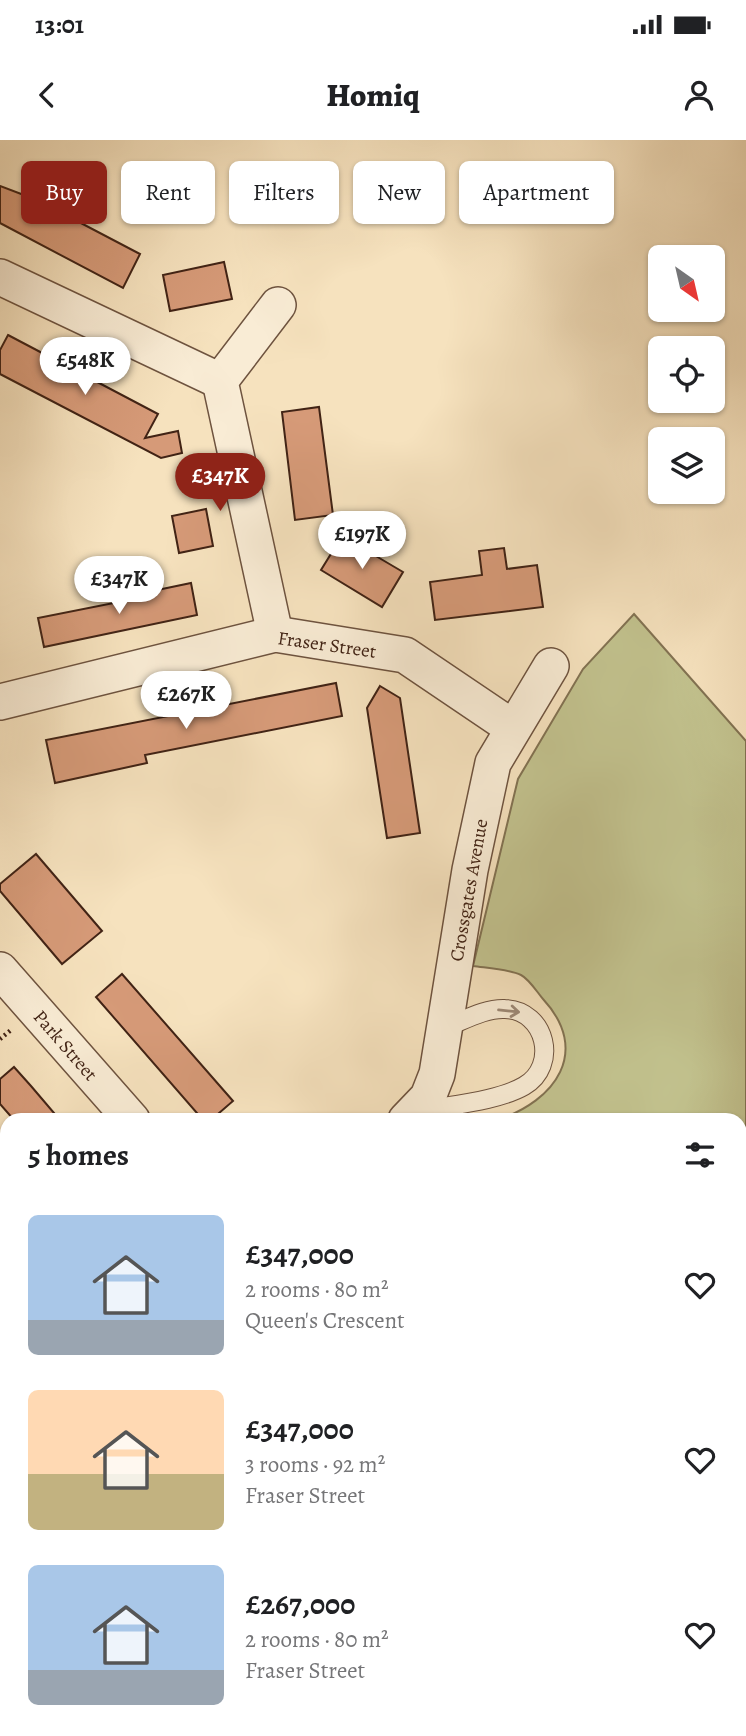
<!DOCTYPE html>
<meta charset="utf-8">
<style>
:root{--surface:#fff;--page:#f2f2f2;--text:#202124;--muted:#757577;--accent:#8f2418}
body{margin:0;font-family:Alegreya,serif;background:var(--page);color:var(--text);height:100vh;display:flex;flex-direction:column;font-size:26px;white-space:nowrap}
*{box-sizing:border-box;margin:0}
p{font-size:23px;color:var(--muted)}
.icon{flex:none;width:38px;height:38px;fill:none;stroke:currentColor;stroke-width:2;stroke-linecap:round;stroke-linejoin:round}
.map{position:relative;flex:1;overflow:hidden}
.sheet{position:absolute;left:0px;top:973px;width:747px;height:623px;display:flex;flex-direction:column;background:var(--surface);border-radius:21px 21px 0 0;box-shadow:0 2px 5px #0004}
.sheet>*{flex:none}
.hud{position:absolute;left:21px;top:21px;width:705px;height:63px;display:flex;gap:14px}
.needle{width:46px;rotate:146deg}
.buttons{position:absolute;left:648px;top:105px;display:grid;gap:14px}
.buttons a{display:grid;place-items:center;width:77px;height:77px;border-radius:10px;background:var(--surface);box-shadow:0 2px 5px #0004;font-size:35px}
.price{position:absolute;translate:-50% -60px;padding:0 16px;border-radius:24px;background:#fff;color:#222;font-size:23px;line-height:46px;filter:drop-shadow(0 2px 4px #0008)}
.price::after{content:'';position:absolute;left:50%;top:42px;width:21px;height:16px;margin-left:-10px;background:inherit;clip-path:polygon(0 0,100% 0,50% 100%)}
.price.current{background:var(--accent);color:#fff}
ul{padding:0;list-style:none}
li{display:flex;align-items:center;gap:21px;height:175px;padding:0 28px}
li span{display:grid;place-items:center;flex:none;width:196px;height:140px;border-radius:10px;color:#555}
li>.icon{margin-inline-start:auto}
span .icon{width:84px;height:84px;fill:#fffc;stroke-width:1}
li b{font-size:30px}
h2{display:flex;justify-content:space-between;align-items:center;height:84px;padding:0 28px;font-size:30px}
.tag{padding:0 24px;border-radius:10px;background:var(--surface);box-shadow:0 2px 5px #0004;font-size:24px;line-height:63px}
.tag.current{background:var(--accent);color:#fff}
.status{display:flex;justify-content:space-between;align-items:center;height:49px;padding:0 35px;background:var(--surface);direction:ltr}
.status svg{height:19px;fill:currentColor}
header{display:flex;justify-content:space-between;align-items:center;height:91px;padding:0 28px;background:var(--surface);font-size:32px;font-weight:800}
.map>svg:first-child{display:block}
.green{fill:#c2c28e;stroke:#827252;stroke-width:2}
.building{fill:#d69a78;stroke:#412315;stroke-width:2}
.lines{fill:none;stroke-linecap:round;stroke-linejoin:round}
.lane-casing{stroke:#6e533f;stroke-width:20}
.street-casing{stroke:#6e533f;stroke-width:38}
.secondary-casing{stroke:#412315;stroke-width:41}
.path{stroke:#412315;stroke-width:4.5;stroke-dasharray:2 3.5;stroke-linecap:butt}
.lane{stroke:#f9ecd5;stroke-width:18}
.street{stroke:#f9ecd5;stroke-width:35}
.secondary{stroke:#f9ecd5;stroke-width:38}
.oneway{stroke:#9d8875}
.labels{text-anchor:middle;stroke-width:5;stroke-linejoin:round;paint-order:stroke}
.street-label{font-size:19px;fill:#412315;stroke:#f9ecd5}
</style>
<div class="status"><b>13:01</b><svg viewBox="0 0 49 12"><path d="M0 12V9h3v3zM5 12V6h3v6zM10 12V3h3v9zM15 12V0h3v12zM26 1h20v11H26zM47 4h2v5h-2z"/></svg></div>
<header><svg class="icon" aria-label="back" viewBox="0 0 24 24"><path d="M15 5l-7 7 7 7"/></svg>Homiq<svg class="icon" aria-label="person" viewBox="0 0 24 24"><circle cx="12" cy="8" r="4"/><path d="M4 21q1-7 8-7t8 7"/></svg></header>
<div class="map">
<svg width="746" height="1596" viewBox="0 0 746 1596">
<rect width="100%" height="100%" fill="#f6e2be"/>
<filter id="stains"><feTurbulence type="fractalNoise" baseFrequency=".00286" numOctaves="4"/><feColorMatrix values="0 0 0 0 .2 0 0 0 0 .09 0 0 0 0 .02 0 0 0 .5 -.17"/></filter>
<radialGradient id="worn" r=".72"><stop offset=".6" stop-color="#630" stop-opacity="0"/><stop offset="1" stop-color="#630" stop-opacity=".3"/></radialGradient>
<g class="green">
<path d="M 634,474 L 746,601 L 746,1114 L 740,1122 L 740,980 L 497,980 C 556,961 591,911 543,859 C 537,852 529,839 521,835 C 508,829 487,828 473,826 L 518,639 L 583,529 Z"/>
<path d="M 0,1060 L 7,1067 L 7,1145 L 0,1150 Z"/>
<path d="M 746,1205 L 746,1570 L 740,1564 L 740,1213 Z"/>
</g>
<g class="building">
<path d="M 0,46 L 37,60 L 140,114 L 123,148 L 0,83 Z"/>
<path d="M 224,122 L 232,159 L 170,171 L 163,135 Z"/>
<path d="M 8,195 L 158,274 L 145,298 L 178,291 L 182,313 L 161,318 L 0,234 L 0,210 Z"/>
<path d="M 319,267 L 333,375 L 295,380 L 282,272 Z"/>
<path d="M 206,369 L 213,406 L 179,413 L 172,376 Z"/>
<path d="M 342,396 L 403,432 L 382,467 L 321,430 Z"/>
<path d="M 504,408 L 507,429 L 537,425 L 543,467 L 435,480 L 430,442 L 482,435 L 479,411 Z"/>
<path d="M 191,443 L 197,475 L 44,507 L 38,478 L 139,458 L 138,454 Z"/>
<path d="M 336,543 L 342,576 L 145,615 L 147,623 L 55,643 L 46,600 Z"/>
<path d="M 380,546 L 400,558 L 420,693 L 387,698 L 367,568 Z"/>
<path d="M 36,714 L 102,791 L 62,824 L 0,751 L 0,744 Z"/>
<path d="M 122,834 L 233,961 L 211,980 L 203,980 L 96,857 Z"/>
<path d="M 14,927 L 31,946 L 60,980 L 14,980 L 0,964 L 0,939 Z"/>
</g>
<g class="lines">
<g class="lane-casing">
<g id="lane">
<path d="M 420,971 C 450,965 498,961 524,946 C 559,926 546,870 505,869 C 485,868 463,881 444,888"/>
<path d="M 740,1178 L 746,1174"/>
</g>
</g>
<g class="street-casing">
<g id="street">
<path d="M 0,137 L 220,241"/>
<path d="M 275,494 L 220,241 L 278,165"/>
<path d="M 0,562 L 275,494 L 405,515 L 513,588"/>
<path d="M 0,830 L 132,980"/>
<path d="M 406,980 L 428,957 L 437,934 L 470,730 L 493,623 L 551,526"/>
</g>
</g>
<g class="secondary-casing">
<g id="secondary">
<path d="M 0,1545 L 7,1546"/>
<path d="M 697,1589 L 704,1596"/>
</g>
</g>
<path class="path" d="M 0,899 L 11,890"/>
<use href="#lane" class="lane"/>
<use href="#street" class="street"/>
<use href="#secondary" class="secondary"/>
</g>
<defs><path id="oneway-shaft" d="M-6 0H5M1.5-3L5.5 0L1.5 3" fill="none" stroke-width="1.6" stroke-linecap="round" stroke-linejoin="round" transform="scale(1.75)"/></defs>
<use class="oneway" href="#oneway-shaft" transform="translate(509 871) rotate(6)"/>
<g class="labels">
<g class="street-label">
<text transform="translate(327 504) rotate(8)" y="7">Fraser Street</text>
<text transform="translate(468 750) rotate(-80)" y="7">Crossgates Avenue</text>
<text transform="translate(66 905) rotate(49)" y="7">Park Street</text>
</g>
</g>
<rect width="100%" height="100%" filter="url(#stains)"/>
<rect width="100%" height="100%" fill="url(#worn)"/>
</svg>
<div class="buttons">
<a><svg class="needle" viewBox="-14 -14 28 28"><path d="M0-13l5 13h-10z" fill="#e53935"/><path d="M0 13l5-13h-10z" fill="#757577"/></svg></a>
<a><svg class="icon" aria-label="locate" viewBox="0 0 24 24"><circle cx="12" cy="12" r="6"/><path d="M12 2v4M12 18v4M2 12h4M18 12h4"/></svg></a>
<a><svg class="icon" aria-label="layers" viewBox="0 0 24 24"><path d="M12 4l9 5-9 5-9-5zM3 14l9 5 9-5"/></svg></a>
</div>
<b class="price" style="left:85px;top:257px">£548K</b>
<b class="price current" style="left:220px;top:373px">£347K</b>
<b class="price" style="left:362px;top:431px">£197K</b>
<b class="price" style="left:119px;top:476px">£347K</b>
<b class="price" style="left:186px;top:591px">£267K</b>
<div class="hud">
<a class="tag current">Buy</a>
<a class="tag">Rent</a>
<a class="tag">Filters</a>
<a class="tag">New</a>
<a class="tag">Apartment</a>
</div>
<section class="sheet">
<h2>5 homes<svg class="icon" aria-label="filters" viewBox="0 0 24 24"><path d="M4 7h16M4 17h16"/><circle cx="9" cy="7" r="2"/><circle cx="15" cy="17" r="2"/></svg></h2>
<ul>
<li><span style="background:linear-gradient(#a9c7e8 75%,#9aa5b1 0)"><svg class="icon" aria-label="home" viewBox="0 0 24 24"><path d="M3 11l9-7 9 7M6 9v11h12V9"/></svg></span><div><b>£347,000</b><p>2 rooms · 80 m²</p><p>Queen's Crescent</p></div><svg class="icon" aria-label="heart" viewBox="0 0 24 24"><path d="M12 20l-8-8c-3-5 5-10 8-4 3-6 11-1 8 4z"/></svg></li>
<li><span style="background:linear-gradient(#ffd9b3 60%,#c2b280 0)"><svg class="icon" aria-label="home" viewBox="0 0 24 24"><path d="M3 11l9-7 9 7M6 9v11h12V9"/></svg></span><div><b>£347,000</b><p>3 rooms · 92 m²</p><p>Fraser Street</p></div><svg class="icon" aria-label="heart" viewBox="0 0 24 24"><path d="M12 20l-8-8c-3-5 5-10 8-4 3-6 11-1 8 4z"/></svg></li>
<li><span style="background:linear-gradient(#a9c7e8 75%,#9aa5b1 0)"><svg class="icon" aria-label="home" viewBox="0 0 24 24"><path d="M3 11l9-7 9 7M6 9v11h12V9"/></svg></span><div><b>£267,000</b><p>2 rooms · 80 m²</p><p>Fraser Street</p></div><svg class="icon" aria-label="heart" viewBox="0 0 24 24"><path d="M12 20l-8-8c-3-5 5-10 8-4 3-6 11-1 8 4z"/></svg></li>
</ul>
</section>
</div>
